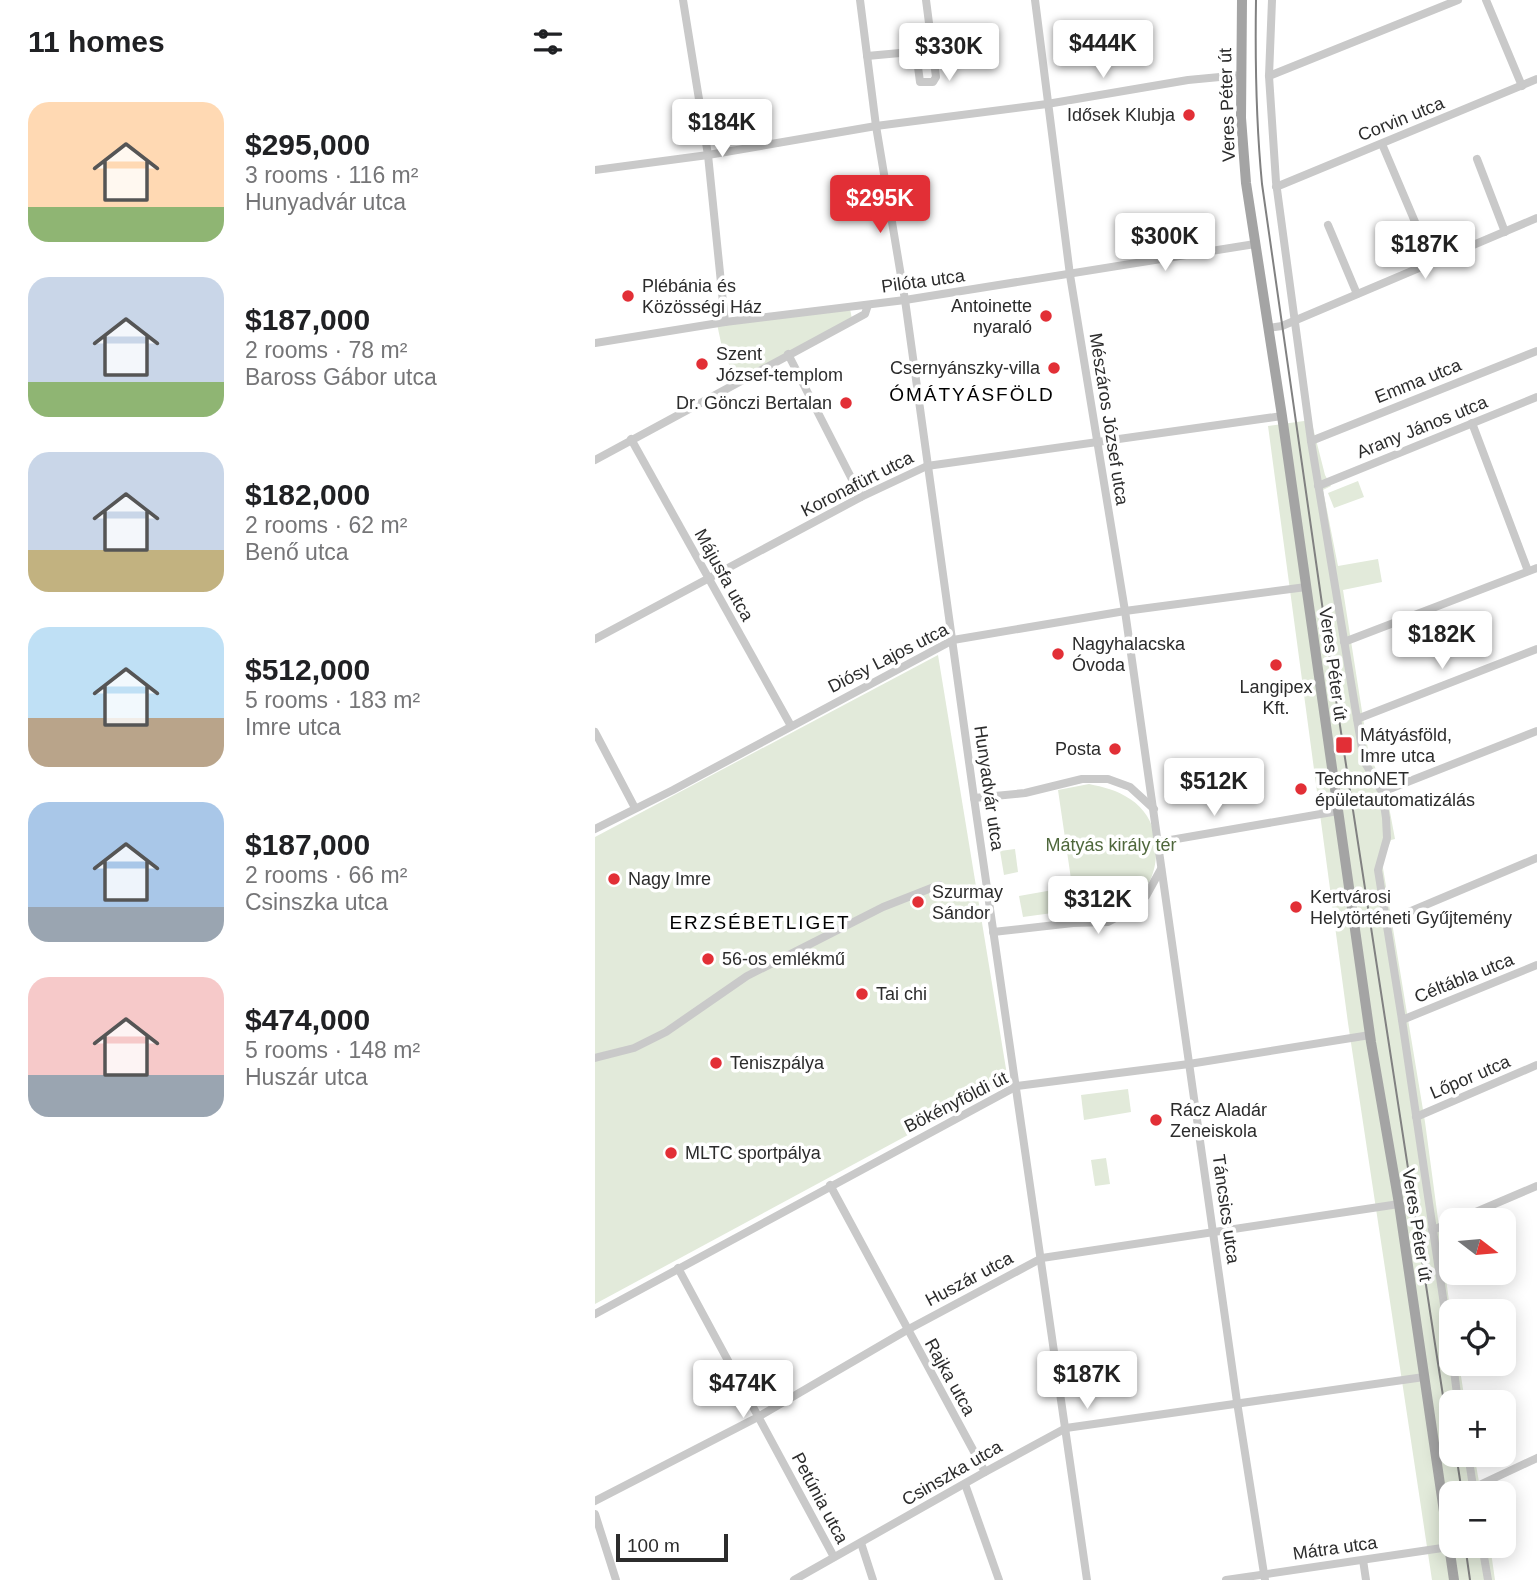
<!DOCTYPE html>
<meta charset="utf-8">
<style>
:root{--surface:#fff;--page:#f6f6f6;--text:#202124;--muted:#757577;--accent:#e22f36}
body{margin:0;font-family:Helvetica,sans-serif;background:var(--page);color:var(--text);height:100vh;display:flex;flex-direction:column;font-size:26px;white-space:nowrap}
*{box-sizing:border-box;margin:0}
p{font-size:23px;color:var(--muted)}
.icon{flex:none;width:38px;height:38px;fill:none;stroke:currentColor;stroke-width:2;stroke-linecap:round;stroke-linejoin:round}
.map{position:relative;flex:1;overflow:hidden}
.details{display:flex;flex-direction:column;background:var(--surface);width:595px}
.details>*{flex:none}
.needle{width:46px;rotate:106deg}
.controls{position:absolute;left:844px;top:1208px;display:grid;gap:14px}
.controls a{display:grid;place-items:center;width:77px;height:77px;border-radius:14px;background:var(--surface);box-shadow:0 4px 18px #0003;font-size:35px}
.scale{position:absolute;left:21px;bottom:18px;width:112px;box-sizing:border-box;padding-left:7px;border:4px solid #2c2c2c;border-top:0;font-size:19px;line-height:24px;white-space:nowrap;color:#2c2c2c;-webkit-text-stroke:5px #fff;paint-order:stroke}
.price{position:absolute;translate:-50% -60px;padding:0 16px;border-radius:7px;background:#fff;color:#222;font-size:23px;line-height:46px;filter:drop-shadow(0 2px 4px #0008)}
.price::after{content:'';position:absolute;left:50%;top:42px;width:21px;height:16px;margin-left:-10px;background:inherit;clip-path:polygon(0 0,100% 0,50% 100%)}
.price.on{background:var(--accent);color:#fff}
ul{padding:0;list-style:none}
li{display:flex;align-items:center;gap:21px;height:175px;padding:0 28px}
li span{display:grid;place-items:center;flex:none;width:196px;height:140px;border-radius:21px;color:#555}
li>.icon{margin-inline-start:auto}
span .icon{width:84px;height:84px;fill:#fffc;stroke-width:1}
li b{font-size:30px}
h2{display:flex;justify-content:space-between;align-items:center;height:84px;padding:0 28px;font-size:30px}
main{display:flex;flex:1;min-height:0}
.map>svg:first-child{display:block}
.green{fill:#e2eada}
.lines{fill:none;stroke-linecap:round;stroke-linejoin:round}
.minor{stroke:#c9c9c9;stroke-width:8}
.major{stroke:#a4a4a4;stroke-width:10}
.tram{stroke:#818181;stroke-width:2}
.poi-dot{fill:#e22f36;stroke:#fff;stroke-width:2.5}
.labels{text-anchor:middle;stroke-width:7;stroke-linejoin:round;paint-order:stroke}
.street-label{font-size:18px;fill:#2c2c2c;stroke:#fff}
.poi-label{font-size:18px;fill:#2c2c2c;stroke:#fff;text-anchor:start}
.park-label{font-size:18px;fill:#4e673b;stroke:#fff}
.neighbourhood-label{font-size:19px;letter-spacing:2px;fill:#000;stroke:#fff}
</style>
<main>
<section class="details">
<h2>11 homes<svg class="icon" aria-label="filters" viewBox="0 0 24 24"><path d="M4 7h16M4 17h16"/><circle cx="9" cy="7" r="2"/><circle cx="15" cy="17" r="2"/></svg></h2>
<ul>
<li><span style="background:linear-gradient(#ffd9b3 75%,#8fb573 0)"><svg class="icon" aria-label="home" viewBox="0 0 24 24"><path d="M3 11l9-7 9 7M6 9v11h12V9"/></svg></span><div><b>$295,000</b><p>3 rooms · 116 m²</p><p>Hunyadvár utca</p></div></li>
<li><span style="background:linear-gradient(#c9d6e8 75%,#8fb573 0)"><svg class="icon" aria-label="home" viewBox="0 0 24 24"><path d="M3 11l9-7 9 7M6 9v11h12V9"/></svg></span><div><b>$187,000</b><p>2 rooms · 78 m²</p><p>Baross Gábor utca</p></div></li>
<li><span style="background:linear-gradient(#c9d6e8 70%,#c2b280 0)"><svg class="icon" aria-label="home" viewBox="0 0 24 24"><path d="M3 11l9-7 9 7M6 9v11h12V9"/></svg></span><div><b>$182,000</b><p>2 rooms · 62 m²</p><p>Benő utca</p></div></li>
<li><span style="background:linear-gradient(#bfe0f5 65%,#b9a48a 0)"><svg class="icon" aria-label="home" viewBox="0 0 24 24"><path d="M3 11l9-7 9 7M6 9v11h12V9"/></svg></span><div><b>$512,000</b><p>5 rooms · 183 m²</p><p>Imre utca</p></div></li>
<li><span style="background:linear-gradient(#a9c7e8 75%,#9aa5b1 0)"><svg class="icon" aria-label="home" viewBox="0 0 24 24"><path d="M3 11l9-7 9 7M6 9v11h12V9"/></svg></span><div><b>$187,000</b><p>2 rooms · 66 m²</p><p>Csinszka utca</p></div></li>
<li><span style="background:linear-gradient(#f6c9c9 70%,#9aa5b1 0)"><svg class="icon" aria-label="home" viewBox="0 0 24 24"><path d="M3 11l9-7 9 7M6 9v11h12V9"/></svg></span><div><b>$474,000</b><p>5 rooms · 148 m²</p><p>Huszár utca</p></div></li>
</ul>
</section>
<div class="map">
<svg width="942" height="1580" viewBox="0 0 942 1580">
<rect width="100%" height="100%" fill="#fff"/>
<g class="green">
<path d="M 255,309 L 257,319 L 142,381 L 128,352 L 122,324 Z"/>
<path d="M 716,420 L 730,475 L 736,486 L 728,490 L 743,566 L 783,559 L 787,582 L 748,590 L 774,756 L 777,760 L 792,796 L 800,839 L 796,840 L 787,862 L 830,1122 L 856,1316 L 856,1363 L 864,1363 L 870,1402 L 856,1402 L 856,1454 L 879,1454 L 886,1493 L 856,1493 L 856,1545 L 895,1545 L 900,1580 L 837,1580 L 753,1023 L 673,426 Z"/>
<path d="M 763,481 L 769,497 L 739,508 L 733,493 Z"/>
<path d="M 343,655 L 413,1081 L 0,1304 L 0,837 Z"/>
<path d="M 494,784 C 508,787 522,790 535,799 C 549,808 558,822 560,839 C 568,890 530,919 482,920 L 463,790 Z"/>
<path d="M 420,849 L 423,872 L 409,875 L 405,851 Z"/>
<path d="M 469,888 L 472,911 L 428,917 L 424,896 Z"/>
<path d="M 533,1089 L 536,1112 L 489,1120 L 486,1095 Z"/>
<path d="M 511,1158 L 515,1184 L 500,1186 L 496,1160 Z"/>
</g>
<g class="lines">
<g class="minor">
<path d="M 88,0 L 113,155 L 130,322"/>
<path d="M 265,0 L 281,126 L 310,300 L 379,798 L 492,1580"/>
<path d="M 440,0 L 475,275 L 530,611 L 642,1402 L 670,1580"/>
<path d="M 677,0 L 674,76 L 681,182 L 716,441 L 769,761 L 787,792 L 791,818 L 792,838 L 783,870 L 807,1020 L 856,1352"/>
<path d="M 891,0 L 927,86"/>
<path d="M 321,52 L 325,82 L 338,82 L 341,77 L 331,0"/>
<path d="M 272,56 L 338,50"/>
<path d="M 674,76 L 863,0"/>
<path d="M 787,144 L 837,262"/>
<path d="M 882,159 L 910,232"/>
<path d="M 0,170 L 113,155 L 281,126 L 452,104 L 593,80 L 646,75"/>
<path d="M 681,187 L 942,79"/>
<path d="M 733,225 L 762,294"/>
<path d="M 673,328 L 687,326 L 942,218"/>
<path d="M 0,343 L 130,322 L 310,300 L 660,244"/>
<path d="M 193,354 L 266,497"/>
<path d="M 877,423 L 933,571"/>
<path d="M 36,439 L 196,726"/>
<path d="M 716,441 L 942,351"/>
<path d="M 0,460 L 270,314 L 273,305"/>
<path d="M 723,486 L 942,397"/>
<path d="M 0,639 L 266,497 L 332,466 L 687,416"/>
<path d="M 749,642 L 942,568"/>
<path d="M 762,719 L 942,649"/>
<path d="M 0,732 L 40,808"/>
<path d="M 787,792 L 942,731"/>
<path d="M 379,798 L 430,793 L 487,779 L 513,779 L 535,787 L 559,809"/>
<path d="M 0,829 L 78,790 L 358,640 L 530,611 L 711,587"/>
<path d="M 564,842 L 743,811"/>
<path d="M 790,922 L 942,858"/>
<path d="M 398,932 L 478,923 L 513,922 L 537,909 L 551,896 L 566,869"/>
<path d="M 807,1020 L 942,965"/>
<path d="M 0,1058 L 39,1048 L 71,1032 L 152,976 L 288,907 L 344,885"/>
<path d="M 821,1117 L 942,1065"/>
<path d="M 235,1185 L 390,1472"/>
<path d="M 862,1220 L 942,1186"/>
<path d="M 837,1230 L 856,1223"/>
<path d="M 83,1268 L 239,1557"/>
<path d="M 0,1314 L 422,1086 L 594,1064 L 775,1035"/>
<path d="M 858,1363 L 863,1402"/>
<path d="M 873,1454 L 879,1493"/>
<path d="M 370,1484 L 404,1580"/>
<path d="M 878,1488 L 942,1458"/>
<path d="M 0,1501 L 163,1417 L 312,1330 L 447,1258 L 804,1204"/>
<path d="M 0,1514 L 21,1580"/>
<path d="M 266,1543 L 278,1580"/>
<path d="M 887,1545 L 893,1580"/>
<path d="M 768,1560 L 771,1580"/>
<path d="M 199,1580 L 390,1472 L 471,1428 L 829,1377"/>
<path d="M 631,1580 L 854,1547"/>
</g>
<path class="major" d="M 647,0 L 646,118 L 651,183 L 687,416 L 776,1042 L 804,1204 L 859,1580"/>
<g class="tram">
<path d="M 661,0 C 660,62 661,122 667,184 L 736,667 L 856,1448"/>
<path d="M 861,1454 L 867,1493"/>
<path d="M 870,1545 L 875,1580"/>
</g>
</g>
<g class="poi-dot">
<circle cx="594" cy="115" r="7"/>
<circle cx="33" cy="296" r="7"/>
<circle cx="451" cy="316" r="7"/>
<circle cx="107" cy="364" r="7"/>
<circle cx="459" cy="368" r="7"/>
<circle cx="251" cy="403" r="7"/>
<circle cx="463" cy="654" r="7"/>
<circle cx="681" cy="665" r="7"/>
<rect x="740" y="736" width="18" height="18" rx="3.5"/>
<circle cx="520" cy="749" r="7"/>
<circle cx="706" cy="789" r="7"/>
<circle cx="19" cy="879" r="7"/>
<circle cx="323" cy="902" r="7"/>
<circle cx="701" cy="907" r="7"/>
<circle cx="113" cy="959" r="7"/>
<circle cx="267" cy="994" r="7"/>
<circle cx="121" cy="1063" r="7"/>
<circle cx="561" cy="1120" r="7"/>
<circle cx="76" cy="1153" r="7"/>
</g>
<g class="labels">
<g class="street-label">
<text transform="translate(632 105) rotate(-92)" y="6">Veres Péter út</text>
<text transform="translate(806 119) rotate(-22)" y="6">Corvin utca</text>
<text transform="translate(328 281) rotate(-8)" y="6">Pilóta utca</text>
<text transform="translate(823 381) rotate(-22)" y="6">Emma utca</text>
<text transform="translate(514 419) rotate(81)" y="6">Mészáros József utca</text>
<text transform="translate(827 427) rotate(-22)" y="6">Arany János utca</text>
<text transform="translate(262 484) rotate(-27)" y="6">Koronafürt utca</text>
<text transform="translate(129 575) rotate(61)" y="6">Májusfa utca</text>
<text transform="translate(293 658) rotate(-27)" y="6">Diósy Lajos utca</text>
<text transform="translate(738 664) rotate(82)" y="6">Veres Péter út</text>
<text transform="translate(394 788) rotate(82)" y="6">Hunyadvár utca</text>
<text transform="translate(869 978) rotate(-22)" y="6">Céltábla utca</text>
<text transform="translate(875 1077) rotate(-23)" y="6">Lőpor utca</text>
<text transform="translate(361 1102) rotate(-27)" y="6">Bökényföldi út</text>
<text transform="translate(631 1209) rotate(82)" y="6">Táncsics utca</text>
<text transform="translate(822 1225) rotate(81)" y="6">Veres Péter út</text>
<text transform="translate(374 1279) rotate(-28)" y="6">Huszár utca</text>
<text transform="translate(355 1377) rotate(61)" y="6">Rajka utca</text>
<text transform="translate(357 1473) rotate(-30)" y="6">Csinszka utca</text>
<text transform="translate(225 1498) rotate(62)" y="6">Petúnia utca</text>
<text transform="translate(740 1548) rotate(-8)" y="6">Mátra utca</text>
</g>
<g class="poi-label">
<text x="580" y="121" text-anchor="end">Idősek Klubja</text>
<text x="47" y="292">Plébánia és<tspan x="47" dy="21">Közösségi Ház</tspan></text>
<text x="437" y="312" text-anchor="end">Antoinette<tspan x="437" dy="21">nyaraló</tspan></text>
<text x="121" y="360">Szent<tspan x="121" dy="21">József-templom</tspan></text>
<text x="445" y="374" text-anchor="end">Csernyánszky-villa</text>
<text x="237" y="409" text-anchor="end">Dr. Gönczi Bertalan</text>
<text x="477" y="650">Nagyhalacska<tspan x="477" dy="21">Óvoda</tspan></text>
<text x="681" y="693" text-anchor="middle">Langipex<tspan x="681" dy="21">Kft.</tspan></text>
<text x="765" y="741">Mátyásföld,<tspan x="765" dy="21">Imre utca</tspan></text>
<text x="506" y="755" text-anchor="end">Posta</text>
<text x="720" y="785">TechnoNET<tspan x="720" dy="21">épületautomatizálás</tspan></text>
<text x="33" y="885">Nagy Imre</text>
<text x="337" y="898">Szurmay<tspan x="337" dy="21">Sándor</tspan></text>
<text x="715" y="903">Kertvárosi<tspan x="715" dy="21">Helytörténeti Gyűjtemény</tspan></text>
<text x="127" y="965">56-os emlékmű</text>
<text x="281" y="1000">Tai chi</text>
<text x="135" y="1069">Teniszpálya</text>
<text x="575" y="1116">Rácz Aladár<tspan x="575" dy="21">Zeneiskola</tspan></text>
<text x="90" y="1159">MLTC sportpálya</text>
</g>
<g class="park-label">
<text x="516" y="851">Mátyás király tér</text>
</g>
<g class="neighbourhood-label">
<text x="377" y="401">ÓMÁTYÁSFÖLD</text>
<text x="165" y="929">ERZSÉBETLIGET</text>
</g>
</g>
</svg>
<div class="controls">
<a><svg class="needle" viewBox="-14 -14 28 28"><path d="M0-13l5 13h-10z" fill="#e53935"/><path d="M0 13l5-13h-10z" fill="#757577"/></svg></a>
<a><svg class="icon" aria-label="locate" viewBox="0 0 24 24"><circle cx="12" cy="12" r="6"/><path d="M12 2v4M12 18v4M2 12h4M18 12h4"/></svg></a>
<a>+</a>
<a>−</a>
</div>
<div class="scale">100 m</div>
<b class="price" style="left:508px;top:80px">$444K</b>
<b class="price" style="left:354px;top:83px">$330K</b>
<b class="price" style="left:127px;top:159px">$184K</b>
<b class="price on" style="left:285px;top:235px">$295K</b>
<b class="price" style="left:570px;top:273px">$300K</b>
<b class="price" style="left:830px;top:281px">$187K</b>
<b class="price" style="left:847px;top:671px">$182K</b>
<b class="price" style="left:619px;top:818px">$512K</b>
<b class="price" style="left:503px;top:936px">$312K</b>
<b class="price" style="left:492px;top:1411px">$187K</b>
<b class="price" style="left:148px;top:1420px">$474K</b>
</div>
</main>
